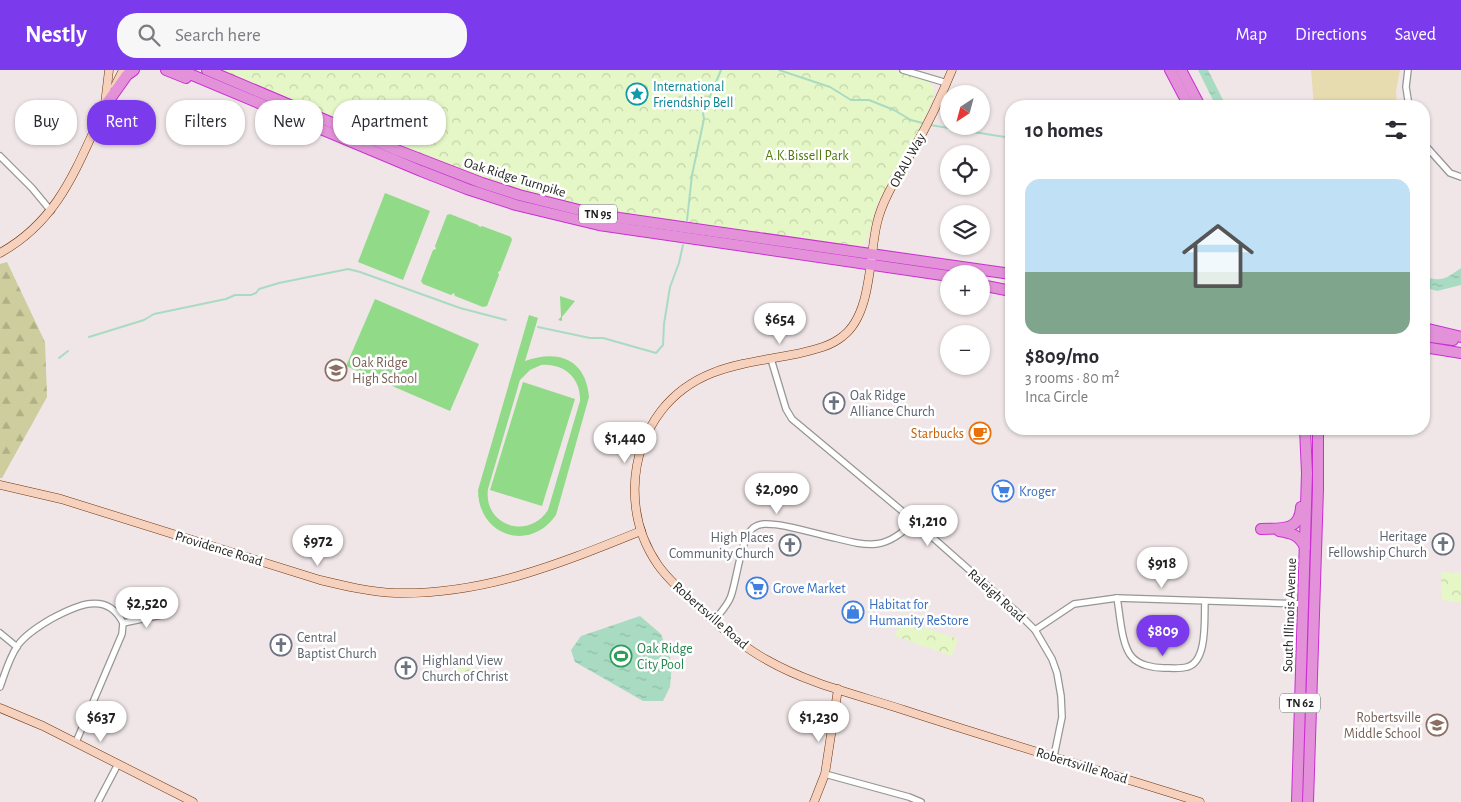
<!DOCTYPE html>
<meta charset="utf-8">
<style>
:root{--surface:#fff;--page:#f7f7f7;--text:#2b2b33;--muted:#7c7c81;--accent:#7c3aed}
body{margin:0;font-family:"Alegreya Sans",sans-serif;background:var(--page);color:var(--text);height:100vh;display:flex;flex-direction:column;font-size:19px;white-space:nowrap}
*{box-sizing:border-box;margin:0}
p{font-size:16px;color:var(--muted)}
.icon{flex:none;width:28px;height:28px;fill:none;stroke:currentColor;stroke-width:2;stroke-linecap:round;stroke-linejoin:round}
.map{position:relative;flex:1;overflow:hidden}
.drawer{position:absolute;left:1005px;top:30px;width:425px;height:335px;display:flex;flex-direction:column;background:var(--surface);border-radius:20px;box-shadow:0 1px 4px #0004}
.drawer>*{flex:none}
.banner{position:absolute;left:15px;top:30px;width:475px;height:45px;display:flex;gap:10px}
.needle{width:32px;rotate:216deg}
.fabs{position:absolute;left:940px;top:15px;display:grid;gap:10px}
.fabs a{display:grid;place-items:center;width:50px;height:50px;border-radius:50%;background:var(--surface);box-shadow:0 1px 4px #0004;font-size:25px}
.price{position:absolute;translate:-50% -42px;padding:0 11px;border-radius:18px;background:#fff;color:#222;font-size:16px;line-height:32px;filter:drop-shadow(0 1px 2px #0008)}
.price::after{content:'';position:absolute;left:50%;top:30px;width:15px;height:11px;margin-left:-8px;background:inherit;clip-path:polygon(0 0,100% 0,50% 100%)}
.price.on{background:var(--accent);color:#fff}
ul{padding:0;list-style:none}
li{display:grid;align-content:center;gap:10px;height:265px;padding:0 20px}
li span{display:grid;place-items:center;height:155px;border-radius:15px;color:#555}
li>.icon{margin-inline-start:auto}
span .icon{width:90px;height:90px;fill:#fffc;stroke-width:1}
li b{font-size:21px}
h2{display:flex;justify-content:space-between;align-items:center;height:60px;padding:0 20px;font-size:21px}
.pill{padding:0 18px;border-radius:20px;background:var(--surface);box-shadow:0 1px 4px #0004;font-size:18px;line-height:45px}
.pill.on{background:var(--accent);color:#fff}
header{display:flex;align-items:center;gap:30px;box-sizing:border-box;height:70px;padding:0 25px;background:var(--accent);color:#fff}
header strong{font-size:24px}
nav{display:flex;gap:28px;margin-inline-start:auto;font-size:18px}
.search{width:350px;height:45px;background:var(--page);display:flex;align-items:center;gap:12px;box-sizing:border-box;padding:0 18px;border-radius:20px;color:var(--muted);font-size:19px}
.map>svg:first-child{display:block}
.grass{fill:#e7dcaf}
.forest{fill:url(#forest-firs)}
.park{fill:url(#park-crowns)}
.pitch{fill:#90da88;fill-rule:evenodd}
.water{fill:url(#water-ripples)}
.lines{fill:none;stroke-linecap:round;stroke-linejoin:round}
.stream{stroke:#a9dbc3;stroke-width:2}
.street-casing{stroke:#969696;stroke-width:8}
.secondary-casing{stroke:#72340a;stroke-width:9}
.highway-casing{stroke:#ca2ed2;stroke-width:12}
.street{stroke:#fff;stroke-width:5.5}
.secondary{stroke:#f6d1bd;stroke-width:8}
.highway{stroke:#e392da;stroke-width:10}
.labels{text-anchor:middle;stroke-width:5;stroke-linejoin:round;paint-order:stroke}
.shield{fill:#fff;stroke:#626262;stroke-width:1}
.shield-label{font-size:12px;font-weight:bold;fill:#1f1f1f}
.culture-label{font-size:14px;fill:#0d838f;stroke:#fff;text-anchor:start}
.park-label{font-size:14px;fill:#527911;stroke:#fff}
.street-label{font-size:14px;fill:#1f1f1f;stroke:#fff}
.education-label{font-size:14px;fill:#785e54;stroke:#fff;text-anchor:start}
.worship-label{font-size:14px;fill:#5b616d;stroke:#fff;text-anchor:start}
.food-label{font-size:14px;fill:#c56008;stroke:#fff;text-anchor:end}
.shop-label{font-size:14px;fill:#366cbe;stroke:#fff;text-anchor:start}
.leisure-label{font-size:14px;fill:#27864d;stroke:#fff;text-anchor:start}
</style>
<header>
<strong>Nestly</strong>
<div class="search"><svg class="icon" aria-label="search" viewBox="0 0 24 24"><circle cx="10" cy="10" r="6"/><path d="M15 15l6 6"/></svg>Search here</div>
<nav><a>Map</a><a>Directions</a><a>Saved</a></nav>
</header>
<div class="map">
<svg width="1461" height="732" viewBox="0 0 1461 732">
<defs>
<pattern id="forest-firs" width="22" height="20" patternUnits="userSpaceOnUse" patternTransform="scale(1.25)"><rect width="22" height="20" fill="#cdcd9d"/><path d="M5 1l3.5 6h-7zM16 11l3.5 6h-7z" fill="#b0b087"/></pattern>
<pattern id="park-crowns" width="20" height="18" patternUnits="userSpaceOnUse" patternTransform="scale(1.25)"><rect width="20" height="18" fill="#e5f7c6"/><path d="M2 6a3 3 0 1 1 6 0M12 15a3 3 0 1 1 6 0" fill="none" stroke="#c4d3aa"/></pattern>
<pattern id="water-ripples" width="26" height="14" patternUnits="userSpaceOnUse" patternTransform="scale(1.25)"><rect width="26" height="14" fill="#a9dbc3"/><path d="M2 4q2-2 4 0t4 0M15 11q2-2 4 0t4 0" fill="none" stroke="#91bca7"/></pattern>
</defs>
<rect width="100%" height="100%" fill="#f0e6e7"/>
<path class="grass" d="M 1311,0 L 1400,0 L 1396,22 L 1397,36 L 1314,36 Z"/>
<path class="forest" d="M 7,192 L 45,272 L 47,327 L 2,408 L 0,408 L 0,194 Z"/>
<g class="park">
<path d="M 216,0 L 893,0 C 905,3 929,5 934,19 C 938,33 887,117 877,134 C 874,143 869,170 863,175 C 861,177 858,177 855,178 L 585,138 L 520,122 L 458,100 Z"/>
<path d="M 1441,502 L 1461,503 L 1461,533 L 1442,530 Z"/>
<path d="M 901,549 L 958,569 L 952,586 L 895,566 Z"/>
<path d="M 457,590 L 463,590 L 465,593 L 472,593 L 471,603 L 457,602 Z"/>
</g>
<g class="pitch">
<path d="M 385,123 L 430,141 L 403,210 L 358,192 Z"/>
<path d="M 450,144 L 478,155 L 480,157 L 482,156 L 511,167 L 512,170 L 500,201 L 498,202 L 499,205 L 487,236 L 483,237 L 455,226 L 454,223 L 451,225 L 423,214 L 421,211 L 433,180 L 436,179 L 435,176 L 447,145 Z"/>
<path d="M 560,226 L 575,231 L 562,247 L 562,251 L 558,250 L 561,247 Z"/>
<path d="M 375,229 L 479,274 L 450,341 L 346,296 Z"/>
<path d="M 529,245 L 538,248 L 525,291 C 558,279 586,289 589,327 L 556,445 C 530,483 478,466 478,420 ZM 541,295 C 564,293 581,308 580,331 L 548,440 C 528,471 483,455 488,419 L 520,310 L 530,300 Z"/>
<path d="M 523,312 L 575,329 L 542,436 L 490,420 Z"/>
</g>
<g class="water">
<path d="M 1198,0 L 1208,0 L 1226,36 L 1216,36 Z"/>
<path d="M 1461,198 L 1461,215 L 1437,221 L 1424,217 L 1424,206 C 1441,213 1447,208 1461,198 Z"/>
<path d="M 640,546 L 661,564 L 672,593 L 670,617 L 663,631 L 643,631 L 575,592 L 571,580 L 581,566 Z"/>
</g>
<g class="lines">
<g class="stream">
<path d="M 779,0 L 830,17 L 851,30 L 869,30 L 894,40 L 911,50 L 926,54"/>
<path d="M 930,55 L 1011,68"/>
<path d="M 687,150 L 692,105 L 704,49 L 703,43 L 721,0"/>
<path d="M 538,257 L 590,268 L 603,268 L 656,283 L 663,275 L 664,254 L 670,217 L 679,193 L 683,175"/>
<path d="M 89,267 L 144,250 L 154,244 L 226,229 L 235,225 L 251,225 L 256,223 L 259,219 L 279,213 L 348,199 L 360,202 L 460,238 L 506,250"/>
<path d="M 59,288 L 68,281"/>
</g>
<g class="street-casing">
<g id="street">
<path d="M 903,0 L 947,13"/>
<path d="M 1408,0 L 1406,17 L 1409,36"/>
<path d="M 1424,74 L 1450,103 L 1461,107"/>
<path d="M 0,86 L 32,118 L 51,141"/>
<path d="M 771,289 L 786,339 L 792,349 L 914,451 L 1018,543 L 1035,560 L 1052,589 L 1057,603 L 1061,626 L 1062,647 L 1054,686"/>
<path d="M 1117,528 C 1120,543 1121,575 1132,587 C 1139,595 1153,598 1164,598 C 1171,598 1180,599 1187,597 C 1208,592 1204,548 1205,531"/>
<path d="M 714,551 C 720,543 728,535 731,526 C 737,509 741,468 753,458 C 761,452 770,454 779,455 C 798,458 816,464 835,468 C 870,477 887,480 914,451"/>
<path d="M 123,553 L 166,544"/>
<path d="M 1035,560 L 1074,534 L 1117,528 L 1305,534"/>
<path d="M 0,563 L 17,577"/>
<path d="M 0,617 C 5,603 9,588 18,575 C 26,564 39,556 51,549 C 75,536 107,520 123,553"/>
<path d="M 76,672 L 122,564 L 123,553"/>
<path d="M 825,704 L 909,727 L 921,732"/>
<path d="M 98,732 L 118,694"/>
</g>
</g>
<g class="secondary-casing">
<g id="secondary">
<path d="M 952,0 C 941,27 928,54 913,80 C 900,103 883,127 877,153 C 869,186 872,244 843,266 C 830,277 813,280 796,284 C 745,294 696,296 661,341 C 627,386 626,449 658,495 C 670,512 687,526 702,540 C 722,559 743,577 767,590 C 809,614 858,625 904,640 C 1002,672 1101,701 1200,732"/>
<path d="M 115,16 L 123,0"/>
<path d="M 105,34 L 109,0"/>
<path d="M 0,183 C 63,148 78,91 108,31"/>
<path d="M 0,415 L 61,429 L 320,510 C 345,516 370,522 395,523 C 484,525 559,494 641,461"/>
<path d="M 0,638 L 43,656 L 193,732"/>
<path d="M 814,732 L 825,704 L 838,619"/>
</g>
</g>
<g class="highway-casing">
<g id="highway">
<path d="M 166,0 L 186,8"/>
<path d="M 180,0 L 421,101 L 467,119 L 516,135 L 599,155 L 949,206"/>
<path d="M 207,0 L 394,79 L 482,113 L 519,125 L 587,142 L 619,148 L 1011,204"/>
<path d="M 1170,0 L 1189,36"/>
<path d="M 1181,0 L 1200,36"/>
<path d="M 105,36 L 127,5 L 134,0"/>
<path d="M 981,215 L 1011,221"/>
<path d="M 1424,258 L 1461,267"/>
<path d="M 1424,266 L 1453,270"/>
<path d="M 1424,277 L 1461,283"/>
<path d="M 1261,459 C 1280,458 1300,462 1301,437"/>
<path d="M 1279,461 C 1292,463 1299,465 1305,477"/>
<path d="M 1297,732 L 1307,403 L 1305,359"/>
<path d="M 1308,732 L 1318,419 L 1318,359"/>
</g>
</g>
<use href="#street" class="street"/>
<use href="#secondary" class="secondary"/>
<use href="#highway" class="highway"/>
</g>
<defs>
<g id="sight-ring" transform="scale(1.125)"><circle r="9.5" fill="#fff" stroke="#0f9aa8" stroke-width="1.5"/><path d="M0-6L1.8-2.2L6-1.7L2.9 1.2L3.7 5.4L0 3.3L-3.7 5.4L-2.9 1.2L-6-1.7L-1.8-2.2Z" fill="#0f9aa8"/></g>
<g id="school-ring" transform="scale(1.125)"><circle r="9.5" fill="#fff" stroke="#8d6e63" stroke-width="1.5"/><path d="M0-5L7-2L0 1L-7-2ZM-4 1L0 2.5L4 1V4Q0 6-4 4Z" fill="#8d6e63"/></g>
<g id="church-ring" transform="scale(1.125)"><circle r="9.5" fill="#fff" stroke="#6b7280" stroke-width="1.5"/><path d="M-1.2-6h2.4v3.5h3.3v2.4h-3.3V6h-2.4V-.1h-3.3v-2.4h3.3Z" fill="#6b7280"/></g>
<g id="cafe-ring" transform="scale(1.125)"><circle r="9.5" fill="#fff" stroke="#e8710a" stroke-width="1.5"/><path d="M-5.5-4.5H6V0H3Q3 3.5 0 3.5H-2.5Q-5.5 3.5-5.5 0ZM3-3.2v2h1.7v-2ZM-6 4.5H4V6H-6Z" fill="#e8710a"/></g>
<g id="supermarket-ring" transform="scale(1.125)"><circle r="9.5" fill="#fff" stroke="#3f7fe0" stroke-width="1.5"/><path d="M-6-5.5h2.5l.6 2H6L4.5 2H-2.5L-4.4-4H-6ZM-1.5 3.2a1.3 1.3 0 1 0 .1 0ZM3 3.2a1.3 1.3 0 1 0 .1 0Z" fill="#3f7fe0"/></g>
<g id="shop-ring" transform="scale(1.125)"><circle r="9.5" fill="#fff" stroke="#3f7fe0" stroke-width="1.5"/><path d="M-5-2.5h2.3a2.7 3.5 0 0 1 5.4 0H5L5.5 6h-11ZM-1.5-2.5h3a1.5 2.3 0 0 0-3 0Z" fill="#3f7fe0"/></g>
<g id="stadium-ring" transform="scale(1.125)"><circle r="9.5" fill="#fff" stroke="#2e9e5b" stroke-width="1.5"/><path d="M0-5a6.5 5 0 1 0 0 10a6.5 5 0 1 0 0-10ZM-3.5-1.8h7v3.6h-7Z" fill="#2e9e5b"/></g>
</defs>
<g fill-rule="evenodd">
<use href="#sight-ring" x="637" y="24"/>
<use href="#school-ring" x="336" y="300"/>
<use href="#church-ring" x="834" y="333"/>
<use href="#cafe-ring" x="980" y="363"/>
<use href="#supermarket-ring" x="1003" y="421"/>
<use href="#church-ring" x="1443" y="474"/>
<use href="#church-ring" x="790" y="475"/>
<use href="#supermarket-ring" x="757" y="518"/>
<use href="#shop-ring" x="853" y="542"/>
<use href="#church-ring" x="281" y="575"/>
<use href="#stadium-ring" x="621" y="586"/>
<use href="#church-ring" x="406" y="598"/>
<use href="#school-ring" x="1437" y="655"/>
</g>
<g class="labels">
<g class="shield">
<rect x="579" y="134.5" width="38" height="19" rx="4"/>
<rect x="1280" y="623.5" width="40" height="19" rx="4"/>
</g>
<g class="shield-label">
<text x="598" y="148">TN 95</text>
<text x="1300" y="637">TN 62</text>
</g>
<g class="culture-label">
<text x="653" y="21">International<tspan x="653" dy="16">Friendship Bell</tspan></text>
</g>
<g class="park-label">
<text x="807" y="90">A.K.Bissell Park</text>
</g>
<g class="street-label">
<text transform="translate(907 90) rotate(-61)" y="5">ORAU Way</text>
<text transform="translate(515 107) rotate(17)" y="5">Oak Ridge Turnpike</text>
<text transform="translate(219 478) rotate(17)" y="5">Providence Road</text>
<text transform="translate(997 525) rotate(42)" y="5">Raleigh Road</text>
<text transform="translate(711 545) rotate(41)" y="5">Robertsville Road</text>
<text transform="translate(1289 545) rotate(-88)" y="5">South Illinois Avenue</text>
<text transform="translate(1082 695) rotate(17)" y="5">Robertsville Road</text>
</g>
<g class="education-label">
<text x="352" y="297">Oak Ridge<tspan x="352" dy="16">High School</tspan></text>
<text x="1421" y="652" text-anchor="end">Robertsville<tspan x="1421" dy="16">Middle School</tspan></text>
</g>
<g class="worship-label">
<text x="850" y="330">Oak Ridge<tspan x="850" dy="16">Alliance Church</tspan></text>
<text x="1427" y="471" text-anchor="end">Heritage<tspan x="1427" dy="16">Fellowship Church</tspan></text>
<text x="774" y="472" text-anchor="end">High Places<tspan x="774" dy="16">Community Church</tspan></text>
<text x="297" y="572">Central<tspan x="297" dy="16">Baptist Church</tspan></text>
<text x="422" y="595">Highland View<tspan x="422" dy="16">Church of Christ</tspan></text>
</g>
<g class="food-label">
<text x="964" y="368">Starbucks</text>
</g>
<g class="shop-label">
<text x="1019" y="426">Kroger</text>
<text x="773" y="523">Grove Market</text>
<text x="869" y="539">Habitat for<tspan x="869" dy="16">Humanity ReStore</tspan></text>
</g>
<g class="leisure-label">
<text x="637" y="583">Oak Ridge<tspan x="637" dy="16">City Pool</tspan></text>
</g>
</g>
</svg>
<div class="fabs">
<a><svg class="needle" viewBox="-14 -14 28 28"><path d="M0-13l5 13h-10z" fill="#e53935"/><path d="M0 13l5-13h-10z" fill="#7c7c81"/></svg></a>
<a><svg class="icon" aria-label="locate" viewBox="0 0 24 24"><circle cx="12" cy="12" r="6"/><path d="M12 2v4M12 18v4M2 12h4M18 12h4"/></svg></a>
<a><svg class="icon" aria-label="layers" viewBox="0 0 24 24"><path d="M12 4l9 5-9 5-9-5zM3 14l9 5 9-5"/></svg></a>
<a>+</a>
<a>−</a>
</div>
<b class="price" style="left:780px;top:275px">$654</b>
<b class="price" style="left:625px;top:394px">$1,440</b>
<b class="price" style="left:777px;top:445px">$2,090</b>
<b class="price" style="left:928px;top:477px">$1,210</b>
<b class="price" style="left:318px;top:497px">$972</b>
<b class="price" style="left:1162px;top:519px">$918</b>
<b class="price" style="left:147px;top:559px">$2,520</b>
<b class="price on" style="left:1163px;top:587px">$809</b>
<b class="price" style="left:101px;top:673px">$637</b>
<b class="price" style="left:819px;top:673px">$1,230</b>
<div class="banner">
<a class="pill">Buy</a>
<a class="pill on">Rent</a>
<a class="pill">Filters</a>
<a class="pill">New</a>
<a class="pill">Apartment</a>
</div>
<section class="drawer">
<h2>10 homes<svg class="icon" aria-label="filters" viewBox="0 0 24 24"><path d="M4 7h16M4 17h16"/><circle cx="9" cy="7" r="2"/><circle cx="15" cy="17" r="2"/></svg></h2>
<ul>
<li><span style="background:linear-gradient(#bfe0f5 60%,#7fa58c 0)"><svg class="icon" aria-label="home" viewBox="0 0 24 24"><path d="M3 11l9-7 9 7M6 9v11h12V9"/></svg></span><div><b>$809/mo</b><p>3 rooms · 80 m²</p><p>Inca Circle</p></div></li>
</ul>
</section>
</div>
